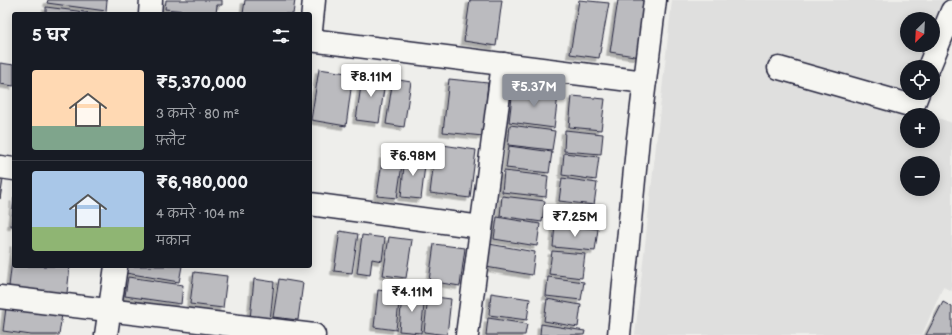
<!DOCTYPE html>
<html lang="hi">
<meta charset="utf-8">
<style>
:root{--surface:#171b24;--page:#242831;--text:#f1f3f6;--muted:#9ea1a6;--line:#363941;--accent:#8c9099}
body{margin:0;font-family:"Balsamiq Sans","Playpen Sans Deva",sans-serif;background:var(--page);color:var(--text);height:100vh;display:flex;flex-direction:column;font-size:15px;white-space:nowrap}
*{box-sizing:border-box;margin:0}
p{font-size:13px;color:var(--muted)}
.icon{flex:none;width:22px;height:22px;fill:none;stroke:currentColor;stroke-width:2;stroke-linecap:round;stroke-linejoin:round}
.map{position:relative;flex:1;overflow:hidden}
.drawer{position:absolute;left:12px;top:12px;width:300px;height:256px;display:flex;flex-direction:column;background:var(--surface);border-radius:4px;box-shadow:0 2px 10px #0003}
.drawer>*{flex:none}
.needle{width:26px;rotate:204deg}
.fabs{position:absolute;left:900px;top:12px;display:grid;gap:8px}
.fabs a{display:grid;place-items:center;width:40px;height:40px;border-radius:50%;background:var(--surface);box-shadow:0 2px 10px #0003;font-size:20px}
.price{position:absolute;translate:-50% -34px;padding:0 9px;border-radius:4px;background:#fff;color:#222;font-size:13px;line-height:26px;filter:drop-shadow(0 1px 2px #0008)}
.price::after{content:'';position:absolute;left:50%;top:24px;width:12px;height:9px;margin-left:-6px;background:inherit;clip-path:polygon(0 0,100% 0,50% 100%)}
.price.active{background:var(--accent);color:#fff}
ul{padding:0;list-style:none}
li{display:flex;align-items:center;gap:12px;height:100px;padding:0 20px}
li+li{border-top:1px solid var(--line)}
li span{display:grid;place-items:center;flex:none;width:112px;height:80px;border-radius:4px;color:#555}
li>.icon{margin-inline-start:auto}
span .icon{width:48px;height:48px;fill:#fffc;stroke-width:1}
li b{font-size:17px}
h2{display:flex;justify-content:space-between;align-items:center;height:48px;padding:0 20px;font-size:17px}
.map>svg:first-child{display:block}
.built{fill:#dfdfde;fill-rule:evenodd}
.building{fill:#bbbbbf;stroke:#22223b;filter:url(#shadow)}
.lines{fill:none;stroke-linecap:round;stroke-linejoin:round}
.minor-casing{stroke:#22223b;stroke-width:25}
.minor{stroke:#f6f6f2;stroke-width:22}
</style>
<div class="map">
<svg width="952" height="335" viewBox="0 0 952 335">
<defs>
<filter id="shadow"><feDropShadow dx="-3.5" dy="3.5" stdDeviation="0" flood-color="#0004"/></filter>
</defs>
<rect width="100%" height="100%" fill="#eeeeeb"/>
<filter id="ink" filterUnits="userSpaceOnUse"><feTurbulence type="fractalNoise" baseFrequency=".025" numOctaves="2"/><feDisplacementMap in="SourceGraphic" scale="8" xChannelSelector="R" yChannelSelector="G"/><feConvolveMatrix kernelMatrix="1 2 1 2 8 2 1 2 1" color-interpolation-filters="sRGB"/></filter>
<g filter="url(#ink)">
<path class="built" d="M 672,0 L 952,0 L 952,17 L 929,67 L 907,67 L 907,93 L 911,107 L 931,115 L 907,115 L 907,141 L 933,141 L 933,116 L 952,123 L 952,291 L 943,287 L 922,335 L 635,335 ZM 907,19 L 933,19 L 933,45 L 907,45 ZM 907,163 L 933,163 L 933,189 L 907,189 Z"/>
<g class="building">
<path d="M 48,0 L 107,0 L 106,11 L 47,3 Z"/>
<path d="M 166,0 L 222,0 L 222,5 L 217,5 L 216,14 L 165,9 Z"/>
<path d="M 245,0 L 295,0 L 293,14 L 243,14 Z"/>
<path d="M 470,0 L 502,0 L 496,46 L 464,41 Z"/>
<path d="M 579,0 L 609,3 L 599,58 L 570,54 Z"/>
<path d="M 618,0 L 646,0 L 640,57 L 610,52 Z"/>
<path d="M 46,7 L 100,14 L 46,14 Z"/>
<path d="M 0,63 L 14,65 L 14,86 L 0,84 Z"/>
<path d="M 319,69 L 353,74 L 346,126 L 311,120 Z"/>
<path d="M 363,72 L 386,75 L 379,123 L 356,120 Z"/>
<path d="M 393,79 L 411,82 L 404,127 L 386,124 Z"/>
<path d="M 449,79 L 488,83 L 483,136 L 443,132 Z"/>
<path d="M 513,89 L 558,95 L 554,128 L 509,122 Z"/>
<path d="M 572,96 L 605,99 L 601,130 L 569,127 Z"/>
<path d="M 510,125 L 555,131 L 552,150 L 508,145 Z"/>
<path d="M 565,130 L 603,134 L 601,154 L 564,151 Z"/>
<path d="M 436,144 L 476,150 L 470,198 L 430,193 Z"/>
<path d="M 509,146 L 552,152 L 549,173 L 506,168 Z"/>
<path d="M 564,153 L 599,157 L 596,180 L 562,175 Z"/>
<path d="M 383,155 L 403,158 L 397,198 L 377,196 Z"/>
<path d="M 405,155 L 426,157 L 421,199 L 401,197 Z"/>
<path d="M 504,171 L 548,176 L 546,197 L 502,192 Z"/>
<path d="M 562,178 L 597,183 L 594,205 L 559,201 Z"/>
<path d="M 0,180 L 3,180 L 0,199 Z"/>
<path d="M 502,196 L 545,201 L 542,222 L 500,216 Z"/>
<path d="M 14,198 L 14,226 L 11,226 Z"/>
<path d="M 559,206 L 595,210 L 593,225 L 558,221 Z"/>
<path d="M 497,217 L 540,224 L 537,246 L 494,239 Z"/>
<path d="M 555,225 L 598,229 L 595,251 L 553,247 Z"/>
<path d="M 340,231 L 358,234 L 352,273 L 334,271 Z"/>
<path d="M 362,235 L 385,238 L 382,261 L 372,259 L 370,275 L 357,273 Z"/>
<path d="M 389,237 L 412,240 L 406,278 L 383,275 Z"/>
<path d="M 14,243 L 14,266 L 70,266 L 66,302 L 8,295 Z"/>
<path d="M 434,244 L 465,248 L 460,286 L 429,281 Z"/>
<path d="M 489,244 L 535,252 L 532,275 L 486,267 Z"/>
<path d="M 552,251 L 585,254 L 582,278 L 549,274 Z"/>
<path d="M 127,266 L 182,266 L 179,282 L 126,273 Z"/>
<path d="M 194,272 L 227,276 L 223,308 L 190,304 Z"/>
<path d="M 128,277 L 183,285 L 181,304 L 125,296 Z"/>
<path d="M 548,277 L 584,282 L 581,300 L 546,296 Z"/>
<path d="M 254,279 L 274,282 L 270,321 L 250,319 Z"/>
<path d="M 279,279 L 303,283 L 298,320 L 273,317 Z"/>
<path d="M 378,290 L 400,293 L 396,330 L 374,327 Z"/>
<path d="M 491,293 L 530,299 L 527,320 L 489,315 Z"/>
<path d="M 402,294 L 425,296 L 421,333 L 399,331 Z"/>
<path d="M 428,296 L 451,299 L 447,335 L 424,332 Z"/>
<path d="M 547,299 L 581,305 L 578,327 L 544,321 Z"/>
<path d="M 7,300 L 63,307 L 59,335 L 31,335 L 3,331 Z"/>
<path d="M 943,302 L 952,307 L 952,335 L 926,335 Z"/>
<path d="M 488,318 L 527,324 L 525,335 L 486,335 Z"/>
<path d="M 541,324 L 585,331 L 584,335 L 540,335 Z"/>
</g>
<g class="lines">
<g class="minor-casing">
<g id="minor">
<path d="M 150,14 L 151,0"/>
<path d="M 310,40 L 645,82"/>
<path d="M 310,40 L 314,0"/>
<path d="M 929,67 L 952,11"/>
<path d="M 779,68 L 913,106 L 918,93"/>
<path d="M 0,167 L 14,169"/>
<path d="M 310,204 L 481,227"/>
<path d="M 0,297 L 314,335"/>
<path d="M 106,335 L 116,266"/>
<path d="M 467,335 L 503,64"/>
<path d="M 619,335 L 638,138 L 655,0"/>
</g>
</g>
<use href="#minor" class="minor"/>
</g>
</g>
</svg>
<div class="fabs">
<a><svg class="needle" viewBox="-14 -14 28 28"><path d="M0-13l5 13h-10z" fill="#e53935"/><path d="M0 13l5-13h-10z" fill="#9ea1a6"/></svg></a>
<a><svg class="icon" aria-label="locate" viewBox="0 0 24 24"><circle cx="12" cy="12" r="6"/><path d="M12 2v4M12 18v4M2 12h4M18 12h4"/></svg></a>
<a>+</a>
<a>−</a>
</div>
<b class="price" style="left:371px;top:98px">₹8.11M</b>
<b class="price active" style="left:534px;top:108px">₹5.37M</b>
<b class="price" style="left:413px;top:177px">₹6.98M</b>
<b class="price" style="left:575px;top:238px">₹7.25M</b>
<b class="price" style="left:412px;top:313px">₹4.11M</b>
<section class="drawer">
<h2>5 घर<svg class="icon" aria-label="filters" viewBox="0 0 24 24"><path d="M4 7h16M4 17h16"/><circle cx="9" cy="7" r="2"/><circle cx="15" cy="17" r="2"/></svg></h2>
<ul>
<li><span style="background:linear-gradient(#ffd9b3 70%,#7fa58c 0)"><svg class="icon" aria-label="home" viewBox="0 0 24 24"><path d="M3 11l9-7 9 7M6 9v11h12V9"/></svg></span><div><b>₹5,370,000</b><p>3 कमरे · 80 m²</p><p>फ़्लैट</p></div></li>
<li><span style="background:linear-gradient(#a9c7e8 70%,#8fb573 0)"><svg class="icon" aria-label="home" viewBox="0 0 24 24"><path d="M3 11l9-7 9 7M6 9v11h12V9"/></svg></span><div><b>₹6,980,000</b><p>4 कमरे · 104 m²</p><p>मकान</p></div></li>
</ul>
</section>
</div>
